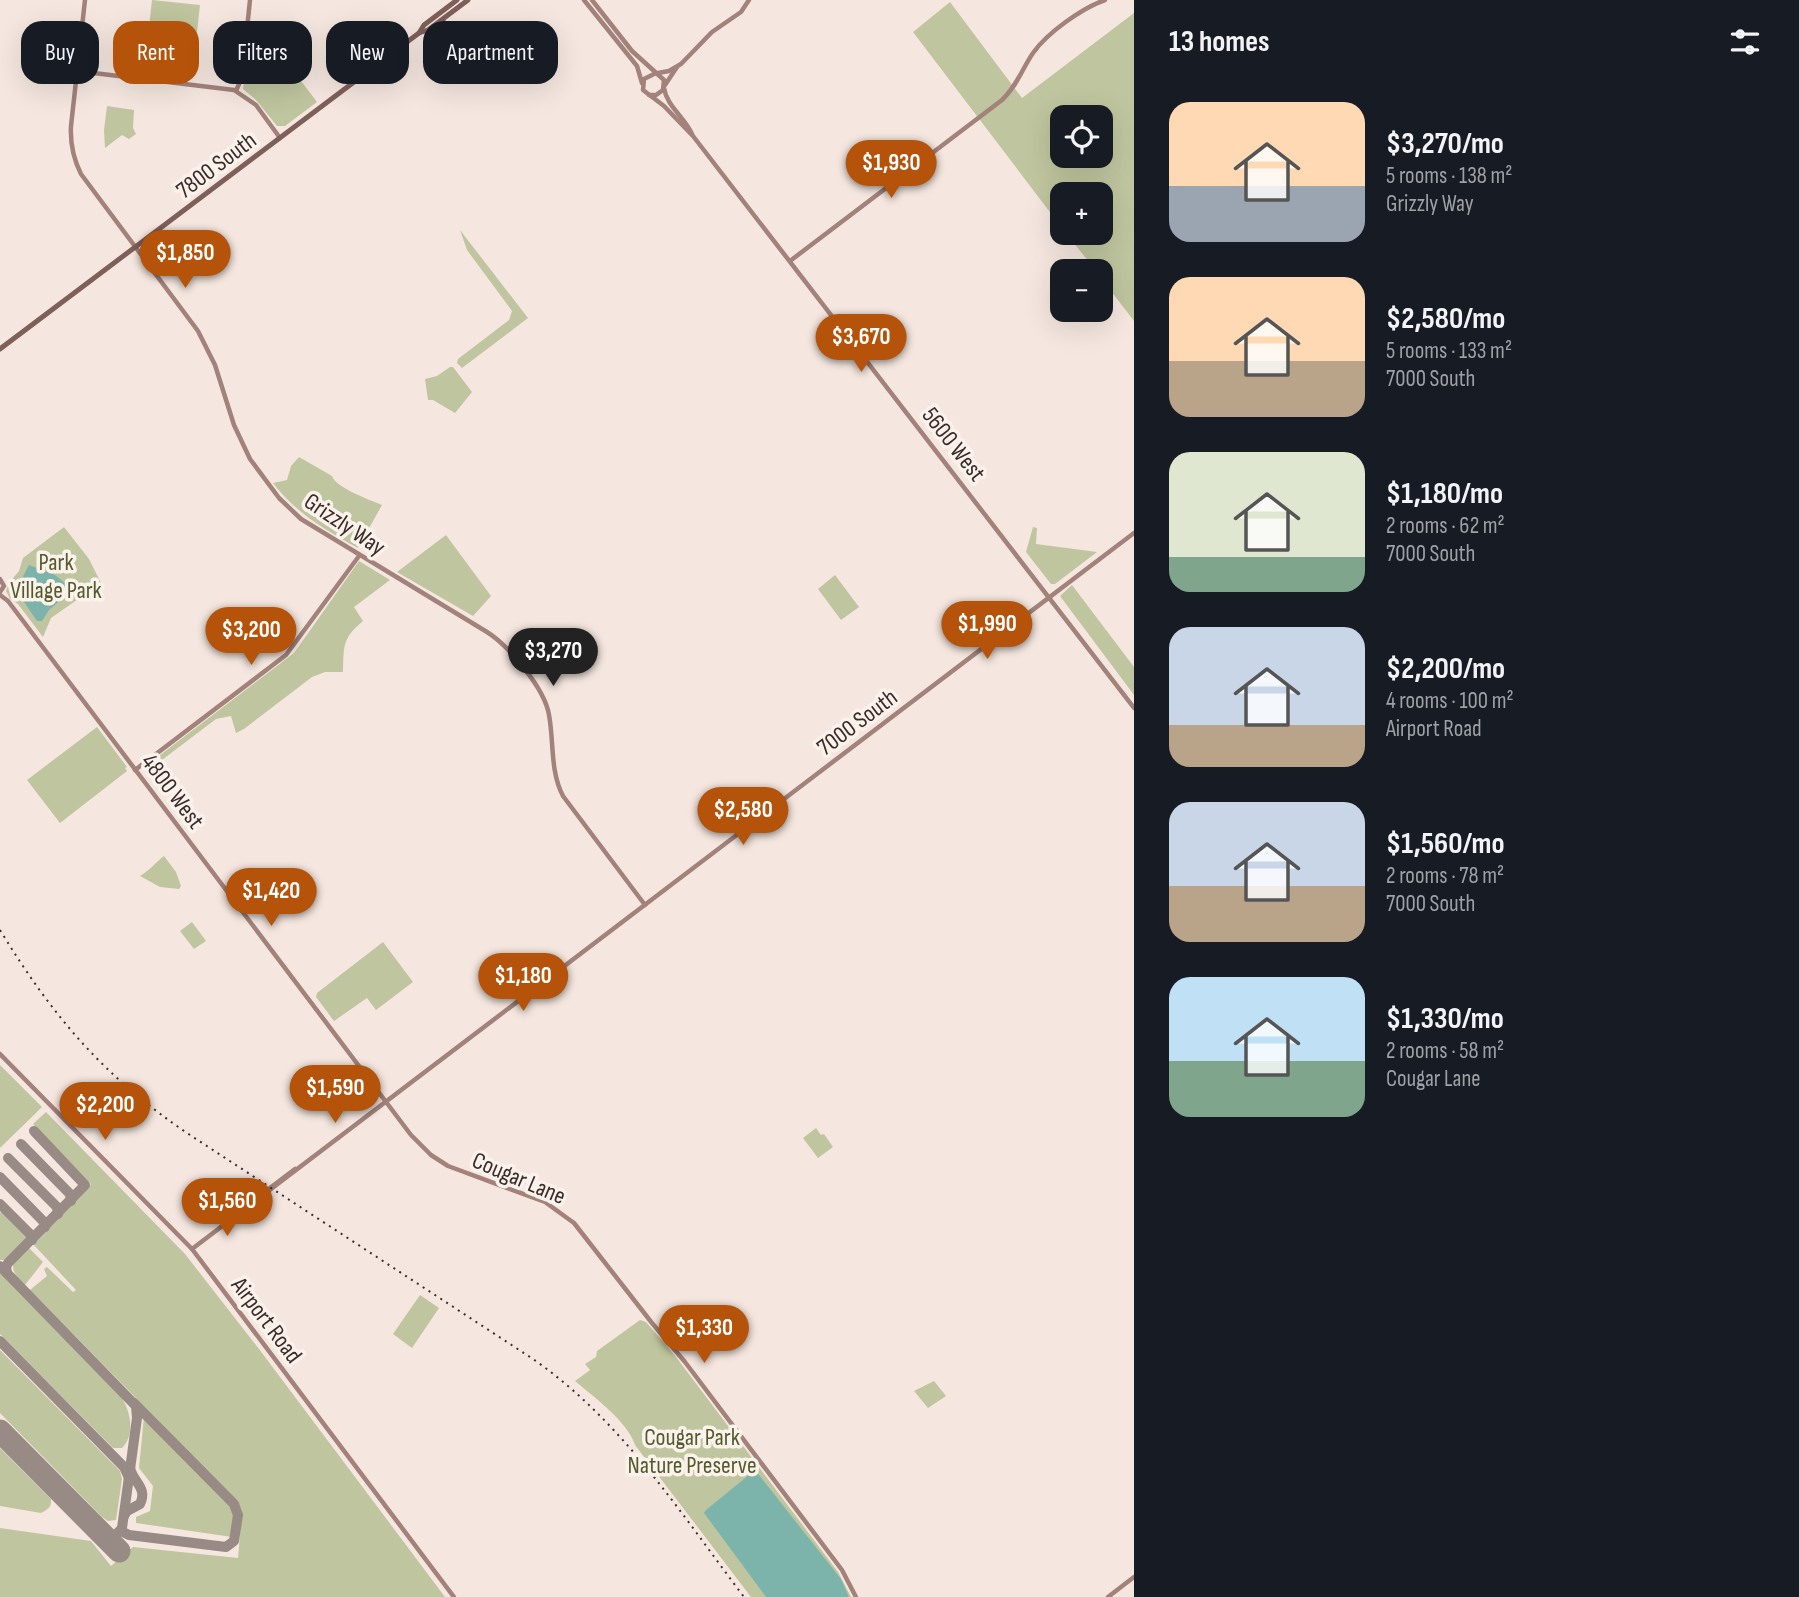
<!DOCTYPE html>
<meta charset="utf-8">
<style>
:root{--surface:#171b24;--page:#20242c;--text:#f1f3f6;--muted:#9ea1a6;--accent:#b45309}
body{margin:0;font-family:"Sofia Sans Condensed",sans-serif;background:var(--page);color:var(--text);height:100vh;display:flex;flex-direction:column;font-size:26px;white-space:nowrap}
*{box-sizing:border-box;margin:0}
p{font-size:23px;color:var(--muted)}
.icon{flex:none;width:38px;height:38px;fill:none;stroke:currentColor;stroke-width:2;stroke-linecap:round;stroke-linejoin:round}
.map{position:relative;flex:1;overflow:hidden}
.side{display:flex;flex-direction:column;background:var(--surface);width:665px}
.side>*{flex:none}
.hud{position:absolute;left:21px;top:21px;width:665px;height:63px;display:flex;gap:14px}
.buttons{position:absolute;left:1050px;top:105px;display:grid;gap:14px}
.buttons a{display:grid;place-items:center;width:63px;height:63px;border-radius:14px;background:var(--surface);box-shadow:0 7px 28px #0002;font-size:35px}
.price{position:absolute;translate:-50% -60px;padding:0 16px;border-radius:24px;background:var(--accent);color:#fff;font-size:23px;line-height:46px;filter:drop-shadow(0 2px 4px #0008)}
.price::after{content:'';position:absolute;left:50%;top:42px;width:21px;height:16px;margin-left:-10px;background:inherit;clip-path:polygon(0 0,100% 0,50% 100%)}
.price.current{background:#222;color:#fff}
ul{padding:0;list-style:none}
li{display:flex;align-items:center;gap:21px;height:175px;padding:0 35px}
li span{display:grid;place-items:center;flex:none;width:196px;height:140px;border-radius:21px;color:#555}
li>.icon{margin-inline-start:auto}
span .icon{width:84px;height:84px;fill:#fffc;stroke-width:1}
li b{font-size:30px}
h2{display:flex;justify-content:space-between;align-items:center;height:84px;padding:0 35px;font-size:30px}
.pill{padding:0 24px;border-radius:21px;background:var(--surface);box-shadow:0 7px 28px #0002;font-size:24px;line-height:63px}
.pill.current{background:var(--accent);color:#fff}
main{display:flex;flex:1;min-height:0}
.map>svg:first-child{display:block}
.green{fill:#bfc59e;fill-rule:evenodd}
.water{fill:#7cb4ac}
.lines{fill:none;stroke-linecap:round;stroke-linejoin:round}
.taxiway{stroke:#988a84;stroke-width:10}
.runway{stroke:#988a84;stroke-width:23}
.secondary{stroke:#a2827b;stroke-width:4.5}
.primary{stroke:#7e5f5a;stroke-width:5}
.rail{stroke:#3b2c2a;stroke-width:2;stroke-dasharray:2 5;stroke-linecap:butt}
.labels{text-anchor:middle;stroke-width:7;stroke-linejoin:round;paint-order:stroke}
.street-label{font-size:24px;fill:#3b2c2a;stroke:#fbf2ec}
.park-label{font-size:24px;fill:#535b2c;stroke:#fbf2ec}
</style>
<main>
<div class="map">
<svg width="1134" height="1597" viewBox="0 0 1134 1597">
<rect width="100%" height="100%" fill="#f5e7df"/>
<g class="green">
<path d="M 152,0 L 200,5 L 196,41 L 148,36 Z"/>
<path d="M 950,2 L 1022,98 L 1134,13 L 1134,321 L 1101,278 L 1101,271 L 1096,271 L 1066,233 L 1101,233 L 1101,194 L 1062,194 L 1062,228 L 913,32 ZM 1062,117 L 1101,117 L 1101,156 L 1062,156 Z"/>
<path d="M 252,52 L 287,56 L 289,65 L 317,102 L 285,126 L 277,126 L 256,100 L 243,89 L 247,55 Z"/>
<path d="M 107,106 L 134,110 L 133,128 L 136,134 L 129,139 L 122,135 L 105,148 L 104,130 Z"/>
<path d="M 460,230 L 528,318 L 462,368 L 457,363 L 458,359 L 509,320 L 512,311 L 467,250 Z"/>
<path d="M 450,367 L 453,367 L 472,392 L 455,413 L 433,400 L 428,400 L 425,379 L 437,376 Z"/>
<path d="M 299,457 L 332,476 C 336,488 368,499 382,505 L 358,548 C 325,530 296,513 273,483 L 287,480 L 291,466 Z"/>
<path d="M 64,527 L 89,559 L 101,583 L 51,618 L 43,637 L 18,604 L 10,599 L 6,591 L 9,583 L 19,571 L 23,558 Z"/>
<path d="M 1033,527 L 1037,528 L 1036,544 L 1097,552 L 1055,584 L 1051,584 L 1026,552 Z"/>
<path d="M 446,535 L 491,596 L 473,616 L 397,572 Z"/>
<path d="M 359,561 L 390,580 L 354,607 L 363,621 C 342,639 344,645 343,672 L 325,672 L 312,677 L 244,729 L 236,733 L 231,716 L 216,719 L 154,766 L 149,777 L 143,768 L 294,653 Z"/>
<path d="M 835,575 L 859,607 L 841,620 L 818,589 Z"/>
<path d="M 1072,585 L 1134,667 L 1134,695 L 1060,596 Z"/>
<path d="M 97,727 L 127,767 L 125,768 L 127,771 L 60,823 L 27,780 Z"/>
<path d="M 164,856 L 176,872 L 181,886 L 179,889 L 160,887 L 140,876 C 150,870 155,863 164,856 Z"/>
<path d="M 192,922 L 206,941 L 194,949 L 180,931 Z"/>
<path d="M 383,942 L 413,982 L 376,1010 L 367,998 L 334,1021 L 316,997 L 317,993 Z"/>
<path d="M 0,1065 L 42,1107 L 0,1148 Z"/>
<path d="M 46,1112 L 185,1254 L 259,1349 L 445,1597 L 0,1597 L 0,1528 L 91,1541 L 111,1566 L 133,1547 L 238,1558 L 242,1511 L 237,1501 L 30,1290 L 47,1276 L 44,1269 L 47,1267 L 73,1292 L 76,1290 L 33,1244 L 91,1184 L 33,1124 Z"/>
<path d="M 816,1128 L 821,1135 L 824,1134 L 833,1147 L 818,1158 L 803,1138 Z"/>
<path d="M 3,1210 L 28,1238 C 23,1247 12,1261 0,1260 L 0,1213 Z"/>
<path d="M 29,1248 L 43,1262 L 25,1285 C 8,1270 9,1260 29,1248 Z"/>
<path d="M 0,1272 L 122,1398 C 131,1413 135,1435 122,1448 L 113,1448 L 0,1334 Z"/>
<path d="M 420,1295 L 439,1308 L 412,1348 L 393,1334 Z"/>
<path d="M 640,1320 L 646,1322 L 676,1357 L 838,1572 L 851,1597 L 751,1597 L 635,1445 C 628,1422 594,1397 575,1381 L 590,1370 L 585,1364 L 596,1357 L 597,1351 Z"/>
<path d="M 0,1350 L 120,1471 L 122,1479 L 116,1520 L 108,1521 L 102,1517 L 0,1413 Z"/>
<path d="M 934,1381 L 946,1396 L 928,1408 L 914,1391 Z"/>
<path d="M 144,1416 L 232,1507 L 234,1516 L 232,1537 L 136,1523 L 136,1517 L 150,1511 L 153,1486 L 139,1468 Z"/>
<path d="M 0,1448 L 51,1499 C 52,1507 47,1510 41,1513 L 0,1506 Z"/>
</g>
<g class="water">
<path d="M 29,565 L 55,575 L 70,587 L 70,592 L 49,610 L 42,621 L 37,621 L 24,602 L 15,595 L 15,585 L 20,582 Z"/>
<path d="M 755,1470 L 841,1579 L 849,1597 L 766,1597 L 710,1521 L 704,1513 L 706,1510 Z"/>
</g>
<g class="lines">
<g class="taxiway">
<path d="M 21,1144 L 70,1194 L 71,1201"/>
<path d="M 8,1158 L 57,1207 L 58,1214"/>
<path d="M 0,1177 L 44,1222 L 45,1227"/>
<path d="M 0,1204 L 31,1235 L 32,1240"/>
<path d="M 0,1266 L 136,1406 L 137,1418 L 122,1528 L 114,1537 L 102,1534"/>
<path d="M 7,1273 L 6,1267 L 8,1263 L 85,1185 L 34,1131"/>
<path d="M 0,1341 L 124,1467 L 129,1478"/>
<path d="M 124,1516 L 127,1511 L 140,1504 C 148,1488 133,1482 130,1468"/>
<path d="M 121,1531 L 129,1535 L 226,1547 L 234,1541 L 238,1515 L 234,1504 L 134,1403"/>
</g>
<path class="runway" d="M 0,1431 L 119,1551"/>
<g class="secondary">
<path d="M 85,0 L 71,126 C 70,144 73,158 81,174 L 198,331 L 215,365 L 234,425 L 250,459 L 279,498 L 301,519 L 487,632 C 509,646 545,689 549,715 C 554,741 550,772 563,796 L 645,905"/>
<path d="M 584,0 L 637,66 L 642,83"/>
<path d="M 592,0 L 632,51 L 664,80 L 663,90 L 656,95 L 649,95"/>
<path d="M 77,71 L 234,90 L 256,105 L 280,138"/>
<path d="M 656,73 L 644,79 L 643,90 L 664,106 L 692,135"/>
<path d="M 658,73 L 669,71 L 681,64 L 712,32 L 741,12 L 749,0"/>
<path d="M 665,85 L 677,67"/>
<path d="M 664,88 C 667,107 685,117 693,136 L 1134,708"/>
<path d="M 236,91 L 242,77 L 250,0"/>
<path d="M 790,261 L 1002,100 C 1017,86 1022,69 1033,53 C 1047,33 1082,8 1105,0"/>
<path d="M 0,579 L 4,586 L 0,592"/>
<path d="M 0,595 L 8,601 L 411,1135 L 431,1155 L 448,1166 L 545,1202 L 574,1223 L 652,1323 L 685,1362 L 842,1570 L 856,1597"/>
<path d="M 135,770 L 286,655 L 359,556"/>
<path d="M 0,1054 L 192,1249 L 454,1597"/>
<path d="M 249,1204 L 295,1169"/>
<path d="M 192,1249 L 1134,533"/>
<path d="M 1108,1597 L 1134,1577"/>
</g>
<g class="primary">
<path d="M 419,33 L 424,25 L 457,0"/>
<path d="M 432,51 L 435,38 L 443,21"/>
<path d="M 0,349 L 419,33 L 428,30 L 468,0"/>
</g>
<path class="rail" d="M 0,930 C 53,1017 105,1078 190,1135 L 533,1359 C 622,1421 679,1511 744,1597"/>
</g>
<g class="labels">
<g class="street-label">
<text transform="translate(216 165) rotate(-37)" y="8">7800 South</text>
<text transform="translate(954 444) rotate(52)" y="8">5600 West</text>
<text transform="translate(345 524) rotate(34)" y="8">Grizzly Way</text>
<text transform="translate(857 722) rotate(-37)" y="8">7000 South</text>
<text transform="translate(173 791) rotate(53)" y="8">4800 West</text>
<text transform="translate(519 1178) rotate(23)" y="8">Cougar Lane</text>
<text transform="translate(267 1320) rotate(53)" y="8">Airport Road</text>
</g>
<g class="park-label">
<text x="56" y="570">Park<tspan x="56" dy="28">Village Park</tspan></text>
<text x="692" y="1445">Cougar Park<tspan x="692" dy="28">Nature Preserve</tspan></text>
</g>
</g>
</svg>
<div class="buttons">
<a><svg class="icon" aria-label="locate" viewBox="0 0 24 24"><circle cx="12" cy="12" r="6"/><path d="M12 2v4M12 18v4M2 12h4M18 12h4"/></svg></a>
<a>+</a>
<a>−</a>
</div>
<b class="price" style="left:891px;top:200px">$1,930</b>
<b class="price" style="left:185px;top:290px">$1,850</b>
<b class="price" style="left:861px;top:374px">$3,670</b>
<b class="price" style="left:987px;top:661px">$1,990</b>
<b class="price" style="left:251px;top:667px">$3,200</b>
<b class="price current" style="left:553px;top:688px">$3,270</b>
<b class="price" style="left:743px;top:847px">$2,580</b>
<b class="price" style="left:271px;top:928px">$1,420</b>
<b class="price" style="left:523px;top:1013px">$1,180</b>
<b class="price" style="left:335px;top:1125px">$1,590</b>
<b class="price" style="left:105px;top:1142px">$2,200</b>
<b class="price" style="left:227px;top:1238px">$1,560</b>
<b class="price" style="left:704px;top:1365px">$1,330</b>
<div class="hud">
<a class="pill">Buy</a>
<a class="pill current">Rent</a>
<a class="pill">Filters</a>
<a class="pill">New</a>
<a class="pill">Apartment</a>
</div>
</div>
<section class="side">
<h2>13 homes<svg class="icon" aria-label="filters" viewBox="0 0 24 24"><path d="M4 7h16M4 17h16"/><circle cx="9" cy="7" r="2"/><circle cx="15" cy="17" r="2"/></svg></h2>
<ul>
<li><span style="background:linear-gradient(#ffd9b3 60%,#9aa5b1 0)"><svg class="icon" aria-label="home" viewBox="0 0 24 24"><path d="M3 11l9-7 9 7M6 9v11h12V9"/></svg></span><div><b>$3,270/mo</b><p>5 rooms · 138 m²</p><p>Grizzly Way</p></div></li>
<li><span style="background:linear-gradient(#ffd9b3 60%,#b9a48a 0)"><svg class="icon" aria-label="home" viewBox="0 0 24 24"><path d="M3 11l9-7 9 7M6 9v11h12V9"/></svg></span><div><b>$2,580/mo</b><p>5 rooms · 133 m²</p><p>7000 South</p></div></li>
<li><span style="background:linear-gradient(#dfe7d0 75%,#7fa58c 0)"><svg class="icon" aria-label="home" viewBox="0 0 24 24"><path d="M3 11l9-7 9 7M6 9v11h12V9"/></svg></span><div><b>$1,180/mo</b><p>2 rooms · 62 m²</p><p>7000 South</p></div></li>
<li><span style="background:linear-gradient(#c9d6e8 70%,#b9a48a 0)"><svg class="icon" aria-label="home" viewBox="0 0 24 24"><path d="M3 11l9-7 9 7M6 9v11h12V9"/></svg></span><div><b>$2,200/mo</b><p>4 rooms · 100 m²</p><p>Airport Road</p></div></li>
<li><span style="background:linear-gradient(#c9d6e8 60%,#b9a48a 0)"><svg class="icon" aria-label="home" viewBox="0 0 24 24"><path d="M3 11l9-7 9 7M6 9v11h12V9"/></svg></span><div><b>$1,560/mo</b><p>2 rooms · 78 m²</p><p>7000 South</p></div></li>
<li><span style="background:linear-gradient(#bfe0f5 60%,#7fa58c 0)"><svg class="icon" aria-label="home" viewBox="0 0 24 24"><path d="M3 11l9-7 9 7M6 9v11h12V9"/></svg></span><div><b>$1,330/mo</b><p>2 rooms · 58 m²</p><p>Cougar Lane</p></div></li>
</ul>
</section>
</main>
